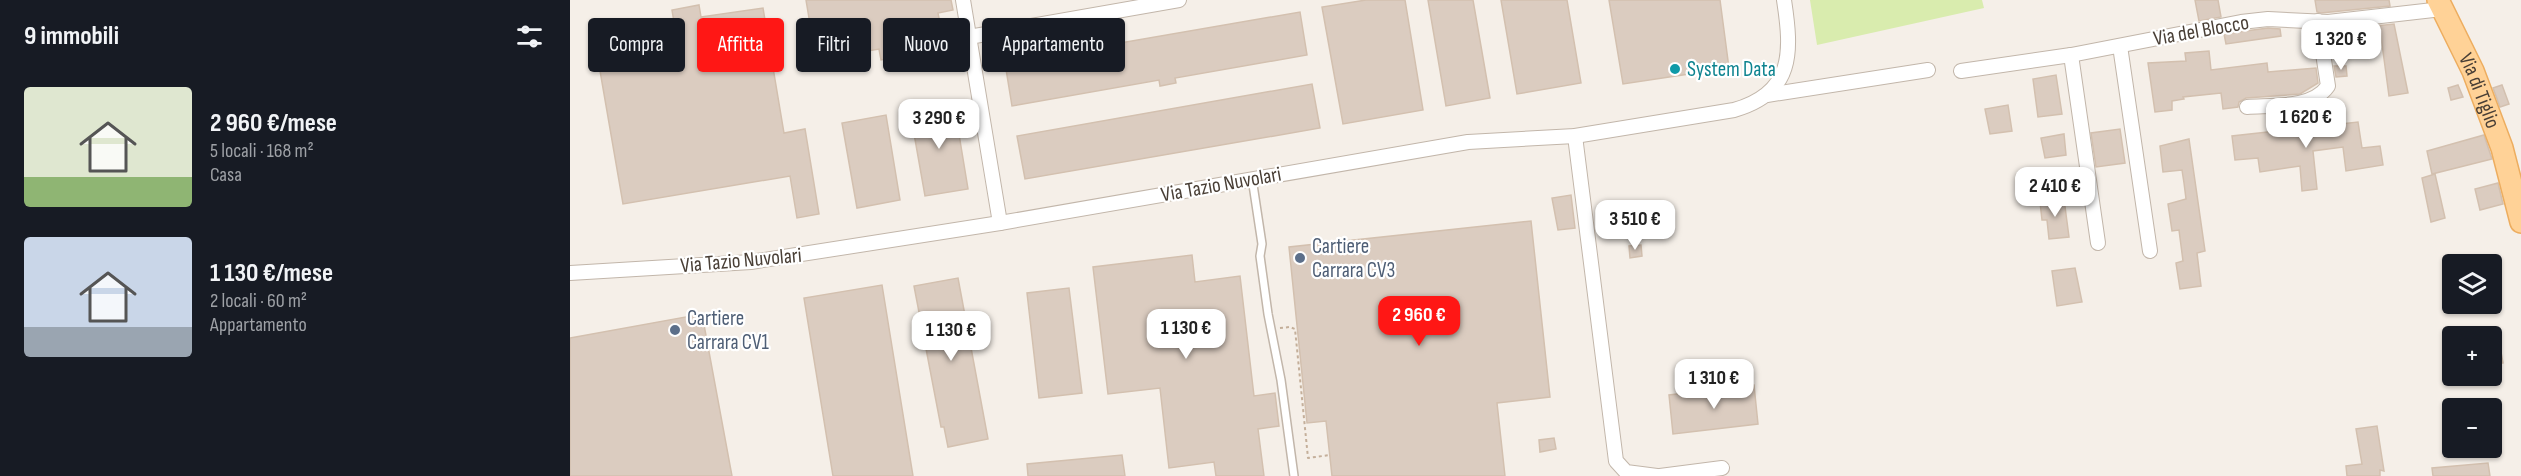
<!DOCTYPE html>
<html lang="it">
<meta charset="utf-8">
<style>
:root{--surface:#171b24;--page:#20242c;--text:#f1f3f6;--muted:#9ea1a6;--accent:#ff1715}
body{margin:0;font-family:"Sofia Sans Condensed",sans-serif;background:var(--page);color:var(--text);height:100vh;display:flex;flex-direction:column;font-size:22px;white-space:nowrap}
*{box-sizing:border-box;margin:0}
p{font-size:20px;color:var(--muted)}
.icon{flex:none;width:33px;height:33px;fill:none;stroke:currentColor;stroke-width:2;stroke-linecap:round;stroke-linejoin:round}
.map{position:relative;flex:1;overflow:hidden}
.side{display:flex;flex-direction:column;background:var(--surface);width:570px}
.side>*{flex:none}
.guide{position:absolute;left:18px;top:18px;width:570px;height:54px;display:flex;gap:12px}
.tools{position:absolute;left:1872px;top:254px;display:grid;gap:12px}
.tools a{display:grid;place-items:center;width:60px;height:60px;border-radius:6px;background:var(--surface);box-shadow:0 2px 4px #0004;font-size:30px}
.price{position:absolute;translate:-50% -51px;padding:0 14px;border-radius:12px;background:#fff;color:#222;font-size:20px;line-height:39px;filter:drop-shadow(0 2px 3px #0008)}
.price::after{content:'';position:absolute;left:50%;top:36px;width:18px;height:14px;margin-left:-9px;background:inherit;clip-path:polygon(0 0,100% 0,50% 100%)}
.price.current{background:var(--accent);color:#fff}
ul{padding:0;list-style:none}
li{display:flex;align-items:center;gap:18px;height:150px;padding:0 24px}
li span{display:grid;place-items:center;flex:none;width:168px;height:120px;border-radius:6px;color:#555}
li>.icon{margin-inline-start:auto}
span .icon{width:72px;height:72px;fill:#fffc;stroke-width:1}
li b{font-size:26px}
h2{display:flex;justify-content:space-between;align-items:center;height:72px;padding:0 24px;font-size:26px}
.chip{padding:0 21px;border-radius:6px;background:var(--surface);box-shadow:0 2px 4px #0004;font-size:21px;line-height:54px}
.chip.current{background:var(--accent);color:#fff}
main{display:flex;flex:1;min-height:0}
.map>svg:first-child{display:block}
.green{fill:#d9ecae}
.building{fill:#dbccc0;stroke:#d3c0af;stroke-width:1.5}
.lines{fill:none;stroke-linecap:round;stroke-linejoin:round}
.lane-casing{stroke:#c2b6aa;stroke-width:10}
.street-casing{stroke:#c2b6aa;stroke-width:16}
.primary-casing{stroke:#edad5f;stroke-width:24}
.path{stroke:#c4af9a;stroke-width:2;stroke-dasharray:3 3;stroke-linecap:butt}
.lane{stroke:#fff;stroke-width:7}
.street{stroke:#fff;stroke-width:14}
.primary{stroke:#ffd297;stroke-width:21}
.culture-dot{fill:#0f9aa8;stroke:#fff;stroke-width:2}
.service-dot{fill:#5c6f8a;stroke:#fff;stroke-width:2}
.labels{text-anchor:middle;stroke-width:4.5;stroke-linejoin:round;paint-order:stroke}
.street-label{font-size:21px;fill:#493f36;stroke:#fff}
.culture-label{font-size:21px;fill:#0d838f;stroke:#fff;text-anchor:start}
.service-label{font-size:21px;fill:#4e5e75;stroke:#fff;text-anchor:start}
</style>
<main>
<section class="side">
<h2>9 immobili<svg class="icon" aria-label="filters" viewBox="0 0 24 24"><path d="M4 7h16M4 17h16"/><circle cx="9" cy="7" r="2"/><circle cx="15" cy="17" r="2"/></svg></h2>
<ul>
<li><span style="background:linear-gradient(#dfe7d0 75%,#8fb573 0)"><svg class="icon" aria-label="home" viewBox="0 0 24 24"><path d="M3 11l9-7 9 7M6 9v11h12V9"/></svg></span><div><b>2 960 €/mese</b><p>5 locali · 168 m²</p><p>Casa</p></div></li>
<li><span style="background:linear-gradient(#c9d6e8 75%,#9aa5b1 0)"><svg class="icon" aria-label="home" viewBox="0 0 24 24"><path d="M3 11l9-7 9 7M6 9v11h12V9"/></svg></span><div><b>1 130 €/mese</b><p>2 locali · 60 m²</p><p>Appartamento</p></div></li>
</ul>
</section>
<div class="map">
<svg width="1951" height="476" viewBox="0 0 1951 476">
<rect width="100%" height="100%" fill="#f5efe8"/>
<path class="green" d="M 1240,0 L 1412,0 L 1414,8 L 1247,45 Z"/>
<g class="building">
<path d="M 236,0 L 381,0 L 383,10 L 368,13 L 375,49 L 311,60 L 309,49 L 246,60 Z"/>
<path d="M 796,0 L 835,0 L 853,110 L 773,124 L 752,7 Z"/>
<path d="M 858,0 L 903,0 L 920,98 L 876,106 Z"/>
<path d="M 931,0 L 997,0 L 1011,83 L 947,94 Z"/>
<path d="M 1039,0 L 1150,0 L 1159,68 L 1053,84 Z"/>
<path d="M 1625,0 L 1648,0 L 1651,17 L 1629,21 Z"/>
<path d="M 1745,0 L 1819,0 L 1820,6 L 1751,13 L 1747,12 Z"/>
<path d="M 129,5 L 131,17 L 193,8 L 214,133 L 235,129 L 249,214 L 227,218 L 220,176 L 53,204 L 24,36 L 104,22 L 102,10 Z"/>
<path d="M 730,12 L 737,55 L 605,78 L 606,83 L 590,86 L 589,80 L 442,106 L 435,63 Z"/>
<path d="M 1824,24 L 1838,93 L 1819,96 L 1810,29 L 1795,31 L 1795,27 L 1771,30 L 1773,44 L 1761,46 L 1759,31 Z"/>
<path d="M 1698,28 L 1710,29 L 1711,36 L 1656,44 L 1654,34 Z"/>
<path d="M 1639,51 L 1641,70 L 1697,63 L 1698,72 L 1746,68 L 1748,83 L 1730,94 L 1676,98 L 1669,102 L 1668,107 L 1653,109 L 1651,93 L 1613,97 L 1614,99 L 1602,101 L 1602,110 L 1585,112 L 1578,63 L 1616,61 L 1615,53 Z"/>
<path d="M 1764,66 L 1776,66 L 1777,76 L 1766,77 Z"/>
<path d="M 1486,75 L 1492,114 L 1468,117 L 1463,79 Z"/>
<path d="M 742,84 L 750,128 L 455,179 L 447,136 Z"/>
<path d="M 1888,85 L 1893,97 L 1881,100 L 1878,88 Z"/>
<path d="M 1932,85 L 1939,104 L 1930,107 L 1923,88 Z"/>
<path d="M 384,104 L 398,189 L 355,196 L 340,111 Z"/>
<path d="M 1438,105 L 1442,131 L 1420,134 L 1415,109 Z"/>
<path d="M 316,115 L 330,200 L 287,208 L 272,123 Z"/>
<path d="M 1788,122 L 1792,148 L 1810,146 L 1813,165 L 1776,171 L 1773,147 L 1743,151 L 1747,189 L 1732,191 L 1730,166 L 1690,172 L 1688,158 L 1665,160 L 1662,136 Z"/>
<path d="M 1550,129 L 1555,163 L 1526,167 L 1521,133 Z"/>
<path d="M 1494,134 L 1496,155 L 1475,158 L 1471,138 Z"/>
<path d="M 1914,135 L 1922,159 L 1862,174 L 1857,151 Z"/>
<path d="M 1619,139 L 1635,251 L 1627,253 L 1631,286 L 1610,289 L 1606,263 L 1613,261 L 1609,230 L 1602,231 L 1598,204 L 1616,199 L 1614,183 L 1612,170 L 1593,172 L 1590,146 Z"/>
<path d="M 1865,174 L 1875,218 L 1861,222 L 1852,178 Z"/>
<path d="M 1928,183 L 1933,204 L 1910,210 L 1905,189 Z"/>
<path d="M 1001,195 L 1005,228 L 988,230 L 982,198 Z"/>
<path d="M 1494,199 L 1499,237 L 1479,239 L 1477,220 L 1472,220 L 1470,202 Z"/>
<path d="M 961,221 L 980,397 L 927,403 L 935,476 L 762,476 L 756,421 L 737,423 L 719,247 Z"/>
<path d="M 1071,245 L 1072,256 L 1060,258 L 1059,246 Z"/>
<path d="M 622,255 L 625,282 L 670,276 L 684,396 L 705,393 L 709,426 L 688,429 L 694,476 L 646,476 L 644,462 L 599,468 L 590,388 L 538,394 L 523,267 Z"/>
<path d="M 1505,268 L 1512,302 L 1487,306 L 1482,271 Z"/>
<path d="M 388,278 L 418,439 L 378,447 L 374,427 L 371,427 L 344,286 Z"/>
<path d="M 312,285 L 343,476 L 263,476 L 234,298 Z"/>
<path d="M 499,288 L 512,393 L 469,398 L 457,293 Z"/>
<path d="M 132,314 L 162,476 L 0,476 L 0,338 Z"/>
<path d="M 1922,330 L 1927,330 L 1933,363 L 1922,365 Z"/>
<path d="M 1184,385 L 1188,424 L 1103,434 L 1099,395 Z"/>
<path d="M 1807,426 L 1814,471 L 1810,470 L 1810,476 L 1777,476 L 1776,466 L 1792,464 L 1786,429 Z"/>
<path d="M 984,438 L 986,449 L 970,452 L 969,440 Z"/>
<path d="M 552,455 L 555,476 L 458,476 L 457,464 Z"/>
<path d="M 1918,463 L 1920,476 L 1863,476 L 1862,468 Z"/>
</g>
<g class="lines">
<g class="lane-casing">
<path id="lane" d="M 682,178 L 692,244 L 690,256 L 698,314 L 711,380 L 724,476"/>
</g>
<g class="street-casing">
<g id="street">
<path d="M 393,0 L 430,223"/>
<path d="M 399,37 L 609,0"/>
<path d="M 1550,46 L 1580,251"/>
<path d="M 1501,55 L 1528,243"/>
<path d="M 1391,71 L 1501,55 L 1671,22 L 1698,19 L 1758,22 L 1872,9"/>
<path d="M 1197,95 L 1358,70"/>
<path d="M 1677,107 C 1703,105 1742,109 1758,86 L 1748,21"/>
<path d="M 1005,136 L 1046,461 L 1056,472 L 1087,476"/>
<path d="M 0,273 L 181,262 L 430,223 L 898,142 L 1005,136 L 1164,110 C 1224,93 1222,52 1214,0"/>
<path d="M 1090,476 L 1152,468"/>
</g>
</g>
<g class="primary-casing">
<g id="primary">
<path id="s1" d="M 1868,0 L 1903,71 L 1932,148 L 1951,222"/>
</g>
</g>
<path class="path" d="M 710,328 L 720,327 L 725,329 L 738,458 L 760,455"/>
<use href="#lane" class="lane"/>
<use href="#street" class="street"/>
<use href="#primary" class="primary"/>
</g>
<circle class="culture-dot" cx="1105" cy="69" r="6"/>
<g class="service-dot">
<circle cx="730" cy="258" r="6"/>
<circle cx="105" cy="330" r="6"/>
</g>
<g class="labels">
<g class="street-label">
<text transform="translate(1631 30) rotate(-10)" y="7">Via del Blocco</text>
<text dy="7" stroke="none"><textPath href="#s1" startOffset="100">Via di Tiglio</textPath></text>
<text transform="translate(651 184) rotate(-10)" y="7">Via Tazio Nuvolari</text>
<text transform="translate(171 260) rotate(-5)" y="7">Via Tazio Nuvolari</text>
</g>
<g class="culture-label">
<text x="1117" y="76">System Data</text>
</g>
<g class="service-label">
<text x="742" y="253">Cartiere<tspan x="742" dy="24">Carrara CV3</tspan></text>
<text x="117" y="325">Cartiere<tspan x="117" dy="24">Carrara CV1</tspan></text>
</g>
</g>
</svg>
<div class="tools">
<a><svg class="icon" aria-label="layers" viewBox="0 0 24 24"><path d="M12 4l9 5-9 5-9-5zM3 14l9 5 9-5"/></svg></a>
<a>+</a>
<a>−</a>
</div>
<b class="price" style="left:1771px;top:71px">1 320 €</b>
<b class="price" style="left:1736px;top:149px">1 620 €</b>
<b class="price" style="left:369px;top:150px">3 290 €</b>
<b class="price" style="left:1485px;top:218px">2 410 €</b>
<b class="price" style="left:1065px;top:251px">3 510 €</b>
<b class="price current" style="left:849px;top:347px">2 960 €</b>
<b class="price" style="left:616px;top:360px">1 130 €</b>
<b class="price" style="left:381px;top:362px">1 130 €</b>
<b class="price" style="left:1144px;top:410px">1 310 €</b>
<div class="guide">
<a class="chip">Compra</a>
<a class="chip current">Affitta</a>
<a class="chip">Filtri</a>
<a class="chip">Nuovo</a>
<a class="chip">Appartamento</a>
</div>
</div>
</main>
